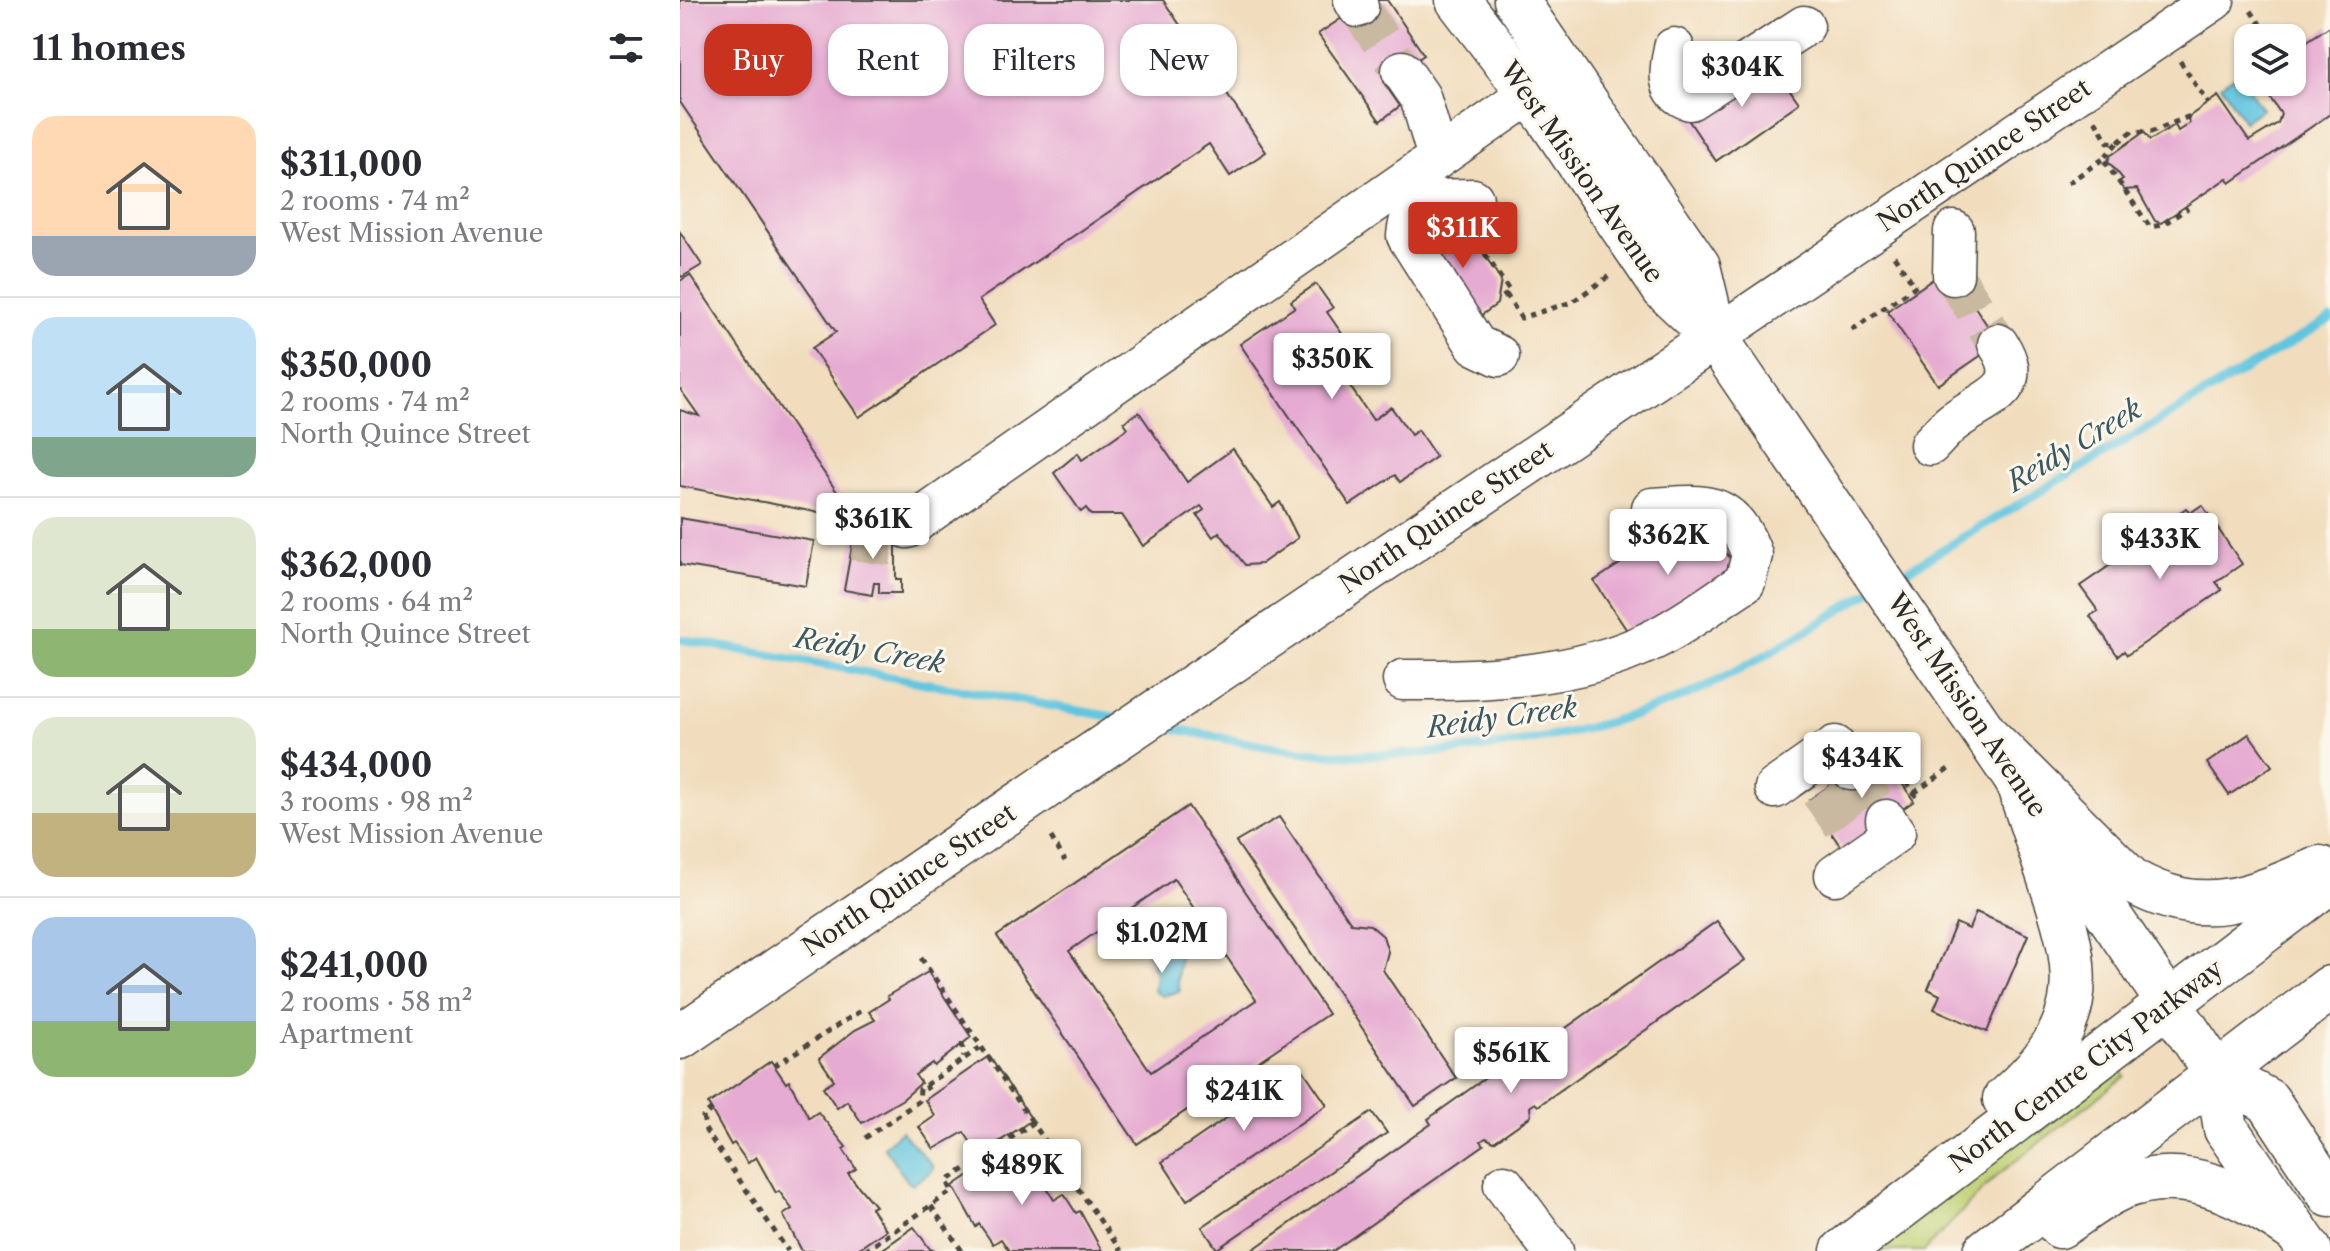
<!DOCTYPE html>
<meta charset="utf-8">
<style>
:root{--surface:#fff;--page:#f7f7f7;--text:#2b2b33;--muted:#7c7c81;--line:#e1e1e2;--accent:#c8321e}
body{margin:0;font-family:"Libre Caslon Text",serif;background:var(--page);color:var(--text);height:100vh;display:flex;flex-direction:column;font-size:30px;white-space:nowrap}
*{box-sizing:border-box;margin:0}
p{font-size:26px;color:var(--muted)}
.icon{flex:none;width:44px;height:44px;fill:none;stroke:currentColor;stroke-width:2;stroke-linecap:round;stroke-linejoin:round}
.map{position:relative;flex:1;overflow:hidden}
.drawer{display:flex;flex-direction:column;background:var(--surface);width:680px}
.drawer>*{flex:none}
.guide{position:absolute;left:24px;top:24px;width:760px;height:72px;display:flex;gap:16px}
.fabs{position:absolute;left:1554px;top:24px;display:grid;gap:16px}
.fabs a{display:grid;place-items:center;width:72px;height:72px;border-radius:16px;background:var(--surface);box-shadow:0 2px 6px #0004;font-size:40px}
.price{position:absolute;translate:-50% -68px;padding:0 18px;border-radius:8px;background:#fff;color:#222;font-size:26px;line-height:52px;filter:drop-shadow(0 2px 4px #0008)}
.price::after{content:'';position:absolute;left:50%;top:48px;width:24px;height:18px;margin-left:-12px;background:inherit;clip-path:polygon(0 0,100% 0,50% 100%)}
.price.current{background:var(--accent);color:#fff}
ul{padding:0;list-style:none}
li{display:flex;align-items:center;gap:24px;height:200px;padding:0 32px}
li+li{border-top:2px solid var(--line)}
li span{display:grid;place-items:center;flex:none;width:224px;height:160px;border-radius:24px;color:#555}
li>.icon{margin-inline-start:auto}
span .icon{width:96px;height:96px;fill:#fffc;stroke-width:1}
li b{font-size:34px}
h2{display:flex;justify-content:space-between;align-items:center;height:96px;padding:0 32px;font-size:34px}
.pill{padding:0 28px;border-radius:24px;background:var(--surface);box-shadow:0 2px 6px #0004;font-size:28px;line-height:72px}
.pill.current{background:var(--accent);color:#fff}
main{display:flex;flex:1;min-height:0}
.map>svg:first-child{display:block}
.green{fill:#bed073;stroke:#747e4f;stroke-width:2}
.water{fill:#61c5df;stroke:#467885;stroke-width:2}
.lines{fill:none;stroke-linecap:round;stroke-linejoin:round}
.stream{stroke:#61c5df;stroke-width:9}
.building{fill:#e6abd2;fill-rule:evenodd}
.minor-tunnel{stroke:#c9b9a0;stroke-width:40;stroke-dasharray:40 20;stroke-linecap:butt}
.minor-casing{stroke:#494641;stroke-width:43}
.major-casing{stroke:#494641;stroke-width:47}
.highway-casing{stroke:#494641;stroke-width:47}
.path{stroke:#494641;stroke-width:5;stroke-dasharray:6 6;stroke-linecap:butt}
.minor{stroke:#fff;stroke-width:40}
.major{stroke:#fff;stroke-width:44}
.highway{stroke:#fff;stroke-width:44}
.labels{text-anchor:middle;stroke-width:6;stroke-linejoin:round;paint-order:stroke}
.street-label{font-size:26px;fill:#2b2b2b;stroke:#fbf7ec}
.water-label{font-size:28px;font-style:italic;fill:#3b5961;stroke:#fbf7ec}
</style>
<main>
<section class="drawer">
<h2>11 homes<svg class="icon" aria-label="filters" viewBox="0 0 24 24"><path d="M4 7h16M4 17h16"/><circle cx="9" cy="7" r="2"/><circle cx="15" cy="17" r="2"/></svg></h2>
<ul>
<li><span style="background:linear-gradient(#ffd9b3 75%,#9aa5b1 0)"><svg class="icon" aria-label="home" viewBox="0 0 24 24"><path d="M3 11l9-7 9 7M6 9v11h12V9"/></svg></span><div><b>$311,000</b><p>2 rooms · 74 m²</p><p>West Mission Avenue</p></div></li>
<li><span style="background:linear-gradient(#bfe0f5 75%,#7fa58c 0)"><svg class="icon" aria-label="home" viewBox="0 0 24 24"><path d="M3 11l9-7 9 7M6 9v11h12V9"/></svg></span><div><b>$350,000</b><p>2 rooms · 74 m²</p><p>North Quince Street</p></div></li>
<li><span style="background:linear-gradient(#dfe7d0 70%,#8fb573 0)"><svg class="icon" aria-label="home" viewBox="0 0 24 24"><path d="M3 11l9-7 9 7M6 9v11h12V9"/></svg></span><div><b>$362,000</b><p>2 rooms · 64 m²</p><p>North Quince Street</p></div></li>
<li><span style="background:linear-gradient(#dfe7d0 60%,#c2b280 0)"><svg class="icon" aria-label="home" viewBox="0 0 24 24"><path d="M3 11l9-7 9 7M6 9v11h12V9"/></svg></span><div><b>$434,000</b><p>3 rooms · 98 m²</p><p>West Mission Avenue</p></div></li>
<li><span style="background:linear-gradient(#a9c7e8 65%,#8fb573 0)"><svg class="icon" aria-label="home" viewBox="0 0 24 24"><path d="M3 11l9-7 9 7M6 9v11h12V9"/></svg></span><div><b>$241,000</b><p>2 rooms · 58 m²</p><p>Apartment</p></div></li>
</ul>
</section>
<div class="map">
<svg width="1650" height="1251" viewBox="0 0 1650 1251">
<rect width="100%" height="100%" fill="#fbf7ec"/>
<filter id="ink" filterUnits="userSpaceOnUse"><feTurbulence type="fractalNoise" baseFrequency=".0125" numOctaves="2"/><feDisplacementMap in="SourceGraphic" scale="16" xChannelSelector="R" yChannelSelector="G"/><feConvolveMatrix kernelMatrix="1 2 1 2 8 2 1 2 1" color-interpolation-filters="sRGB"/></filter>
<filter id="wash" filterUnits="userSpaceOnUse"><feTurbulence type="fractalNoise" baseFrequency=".006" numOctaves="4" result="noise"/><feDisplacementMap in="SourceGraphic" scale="32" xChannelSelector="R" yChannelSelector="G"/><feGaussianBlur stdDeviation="1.8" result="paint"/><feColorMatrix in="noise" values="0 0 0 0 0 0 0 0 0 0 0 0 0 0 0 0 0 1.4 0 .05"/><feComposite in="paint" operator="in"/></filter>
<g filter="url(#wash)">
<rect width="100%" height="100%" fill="#f1ddbd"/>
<path class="green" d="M 1440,1069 L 1445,1076 L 1315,1177 L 1244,1251 L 1191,1251 L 1342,1137 L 1357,1132 L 1360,1134 L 1383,1112 Z"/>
<g class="water">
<path d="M 1558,73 L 1582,109 L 1564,121 L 1541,85 Z"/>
<path d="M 487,936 C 511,946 491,972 500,991 L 482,996 L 474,991 L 476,973 L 468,953 L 474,940 Z"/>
<path d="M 221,1131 L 253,1166 L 252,1171 L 233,1184 L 228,1182 L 204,1147 Z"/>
</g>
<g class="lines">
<g class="stream">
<path d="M 1213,579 L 1650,319"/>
<path d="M 0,639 L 439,718"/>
<path d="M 481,726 C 546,738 614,756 680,755 C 785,755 892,739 990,702 C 1062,674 1128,629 1193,590"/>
</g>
</g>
<g id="blocks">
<g class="building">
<path d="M 0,0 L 483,0 L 586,152 L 550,176 L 529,144 L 299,300 L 315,325 L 179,417 L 132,348 L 156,332 L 0,102 Z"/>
<path d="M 689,0 L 707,0 L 744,55 L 704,83 L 720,106 L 700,121 L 638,34 Z"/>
<path d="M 1650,26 L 1650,114 L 1550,183 L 1547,178 L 1481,223 L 1475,221 L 1457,189 L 1444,190 L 1438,182 L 1443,179 L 1428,161 L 1430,156 L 1464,132 L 1470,140 L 1495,125 L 1498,131 L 1510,123 L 1507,118 L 1538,96 L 1569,141 L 1598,123 L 1601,114 L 1579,82 L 1612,82 L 1612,51 Z"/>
<path d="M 1088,58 L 1119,103 L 1036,161 L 1005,115 Z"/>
<path d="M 759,219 L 782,252 L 796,242 L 821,280 L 817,304 L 792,322 L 736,236 Z"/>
<path d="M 0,232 L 22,265 L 2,277 L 0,275 Z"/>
<path d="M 1269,268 L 1319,343 L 1258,385 L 1207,311 Z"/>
<path d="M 10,275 L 161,498 L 140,513 L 0,486 L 0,410 L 19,416 L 0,389 L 0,281 Z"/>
<path d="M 636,284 L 653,308 L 647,312 L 667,341 L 648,354 L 693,420 L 711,407 L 731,435 L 738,430 L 756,457 L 720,482 L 715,475 L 670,505 L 560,344 L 615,307 L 611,301 Z"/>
<path d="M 459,412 L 507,482 L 553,449 L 593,507 L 600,502 L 618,538 L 581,564 L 565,565 L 539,532 L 533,537 L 517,515 L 524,510 L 521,506 L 463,546 L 442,515 L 411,515 L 406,508 L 401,512 L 374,473 L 398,453 L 402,460 L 448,428 L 444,422 Z"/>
<path d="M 1522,505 L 1562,564 L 1536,582 L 1542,590 L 1447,655 L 1444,651 L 1438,656 L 1410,616 L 1418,611 L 1400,586 L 1487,526 L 1485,523 L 1506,508 L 1510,513 Z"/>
<path d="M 1019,511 L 1062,577 L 954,641 L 914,581 Z"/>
<path d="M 0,518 L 134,541 L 126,586 L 0,565 Z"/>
<path d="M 176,524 L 220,530 L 216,538 L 216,579 L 221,579 L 221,593 L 199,593 L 199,583 L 194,583 L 192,595 L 164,590 Z"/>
<path d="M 1569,734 L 1592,766 L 1549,795 L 1527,763 Z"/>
<path d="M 1200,751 L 1234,801 L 1163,850 L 1129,800 Z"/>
<path d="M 508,806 L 648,1014 L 457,1144 L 317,936 ZM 494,879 L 576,1000 L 471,1072 L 389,951 Z"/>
<path d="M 599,817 L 671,923 L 690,925 L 703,936 L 708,952 L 703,970 L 776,1078 L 735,1106 L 556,842 Z"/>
<path d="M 1296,912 L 1348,935 L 1307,1032 L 1254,1009 L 1260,995 L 1248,989 L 1276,923 L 1289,929 Z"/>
<path d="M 1037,921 L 1065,960 L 858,1106 L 855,1103 L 850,1107 L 851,1116 L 814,1142 L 806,1138 L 801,1141 L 804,1145 L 653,1251 L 571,1251 L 751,1124 L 748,1119 L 832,1059 L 835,1064 Z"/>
<path d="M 248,972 L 291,1037 L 254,1066 L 252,1063 L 235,1075 L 241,1083 L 223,1099 L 182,1123 L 167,1101 L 157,1108 L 143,1087 L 154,1080 L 139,1058 L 175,1030 L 195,1020 L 189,1012 L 209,999 L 207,996 Z"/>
<path d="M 309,1056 L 352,1120 L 299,1155 L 284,1132 L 254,1149 L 239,1127 L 255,1116 L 245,1100 Z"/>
<path d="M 91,1061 L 106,1083 L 109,1081 L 129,1118 L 138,1112 L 166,1147 L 163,1149 L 176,1169 L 168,1174 L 195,1206 L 191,1208 L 206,1230 L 175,1251 L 122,1251 L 103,1215 L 112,1209 L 99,1191 L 96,1193 L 76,1157 L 68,1163 L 54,1143 L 51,1145 L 28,1104 Z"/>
<path d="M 621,1067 L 647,1105 L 507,1200 L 482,1162 Z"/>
<path d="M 692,1112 L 707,1133 L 537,1249 L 522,1227 Z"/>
<path d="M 336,1143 L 366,1180 L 363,1182 L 374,1200 L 384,1194 L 396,1213 L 400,1211 L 422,1251 L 329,1251 L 321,1239 L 313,1244 L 299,1224 L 296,1227 L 273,1186 Z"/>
<path d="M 234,1227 L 250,1249 L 255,1251 L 200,1251 Z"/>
</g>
</g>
</g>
<g filter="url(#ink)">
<use href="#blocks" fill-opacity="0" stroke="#494641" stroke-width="2"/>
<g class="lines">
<g class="minor-tunnel">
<path d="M 678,7 L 722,71"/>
<path d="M 1273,275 L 1318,344"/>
<path d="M 173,540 L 216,546"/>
<path d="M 1172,770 L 1206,820"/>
<path d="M 1140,792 L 1175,841"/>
</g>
<g class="minor-casing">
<g id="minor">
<path d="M 674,0 L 678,7"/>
<path d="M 994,48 C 990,68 984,93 1010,100 L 1124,26"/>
<path d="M 722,71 L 740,97 L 758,157"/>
<path d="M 793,199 C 761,200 730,194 727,236 L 796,345 L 819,356"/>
<path d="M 1273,275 L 1274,231"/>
<path d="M 1035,337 L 1534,0"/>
<path d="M 1250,445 C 1258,437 1265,428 1273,422 C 1304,398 1349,391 1318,344"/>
<path d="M 227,528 L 850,94"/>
<path d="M 723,680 C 804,681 897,677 971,641 C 1004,625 1035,601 1065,582 L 1072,555 C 1052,498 1023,505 972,508"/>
<path d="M 1095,788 L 1155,746 L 1172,770"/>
<path d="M 1155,875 L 1215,833 L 1206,820"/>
<path d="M 824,1185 L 873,1251"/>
</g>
</g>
<g class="major-casing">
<g id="major">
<path d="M 778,0 L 867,116 L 984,289 L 1035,337 L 1537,1074 L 1546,1129 L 1630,1251"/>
<path d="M 836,0 L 1018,266 L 1035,337"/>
<path d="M 0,1037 L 400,763 L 1035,337"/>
<path d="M 1537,1074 L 1588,1101 L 1650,1195"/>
</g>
</g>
<g class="highway-casing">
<g id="highway">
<path d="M 1310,739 L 1452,881 C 1523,921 1573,898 1640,868"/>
<path d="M 1325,1099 C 1405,1028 1405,981 1372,885 C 1360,848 1347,811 1335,774"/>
<path d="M 1380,1226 C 1399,1214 1418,1198 1438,1189 C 1506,1161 1563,1195 1617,1232"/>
<path d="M 1163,1251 L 1650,881"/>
<path d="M 1306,1251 L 1650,988"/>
</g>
</g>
<g class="path">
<path d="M 1571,11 L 1590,38"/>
<path d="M 1500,61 L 1528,104"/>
<path d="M 1415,120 L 1428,142 L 1437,143 L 1453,131 L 1471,132 L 1510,116"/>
<path d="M 1437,143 L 1423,159 L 1470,227 L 1482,225 L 1508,208"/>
<path d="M 1388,183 L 1423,159"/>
<path d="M 792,234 L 830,292 L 818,300"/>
<path d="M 1214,256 L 1235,286"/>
<path d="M 826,294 L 841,318 L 892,302 L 932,274"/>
<path d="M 1172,330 L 1240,283"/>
<path d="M 1211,768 L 1215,766 L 1238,799"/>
<path d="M 1234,793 L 1270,768"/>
<path d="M 371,837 L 385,861"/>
<path d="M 241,958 L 353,1123"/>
<path d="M 282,1043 L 284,1057"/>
<path d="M 94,1066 L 185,1008"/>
<path d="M 245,1085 L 252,1095"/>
<path d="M 32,1109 L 23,1117 L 26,1131 L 108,1251"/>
<path d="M 185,1138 L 239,1101 L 240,1089 L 301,1047"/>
<path d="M 251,1206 L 282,1251"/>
<path d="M 185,1251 L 272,1191 L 267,1181 L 353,1123 L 441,1251"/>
</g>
<use href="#minor" class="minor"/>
<use href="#major" class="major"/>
<use href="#highway" class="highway"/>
</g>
</g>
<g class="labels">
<g class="street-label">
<text transform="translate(1304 155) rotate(-34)" y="9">North Quince Street</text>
<text transform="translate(902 172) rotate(55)" y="9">West Mission Avenue</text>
<text transform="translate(766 517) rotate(-34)" y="9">North Quince Street</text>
<text transform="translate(1287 705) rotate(56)" y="9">West Mission Avenue</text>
<text transform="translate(229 880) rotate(-34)" y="9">North Quince Street</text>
<text transform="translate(1406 1066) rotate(-37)" y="9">North Centre City Parkway</text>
</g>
<g class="water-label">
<text transform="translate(1394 445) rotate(-31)" y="10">Reidy Creek</text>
<text transform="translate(190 650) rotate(10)" y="10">Reidy Creek</text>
<text transform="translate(822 717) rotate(-8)" y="10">Reidy Creek</text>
</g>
</g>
</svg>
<div class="fabs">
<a><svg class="icon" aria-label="layers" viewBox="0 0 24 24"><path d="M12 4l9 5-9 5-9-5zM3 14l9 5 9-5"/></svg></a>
</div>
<b class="price" style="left:1062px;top:109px">$304K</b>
<b class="price current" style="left:783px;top:270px">$311K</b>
<b class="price" style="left:652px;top:401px">$350K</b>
<b class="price" style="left:193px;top:561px">$361K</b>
<b class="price" style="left:988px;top:577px">$362K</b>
<b class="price" style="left:1480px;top:581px">$433K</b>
<b class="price" style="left:1182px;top:800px">$434K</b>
<b class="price" style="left:482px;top:975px">$1.02M</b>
<b class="price" style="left:831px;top:1095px">$561K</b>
<b class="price" style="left:564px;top:1133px">$241K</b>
<b class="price" style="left:342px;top:1207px">$489K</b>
<div class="guide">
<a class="pill current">Buy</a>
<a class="pill">Rent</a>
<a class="pill">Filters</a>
<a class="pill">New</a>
</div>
</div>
</main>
